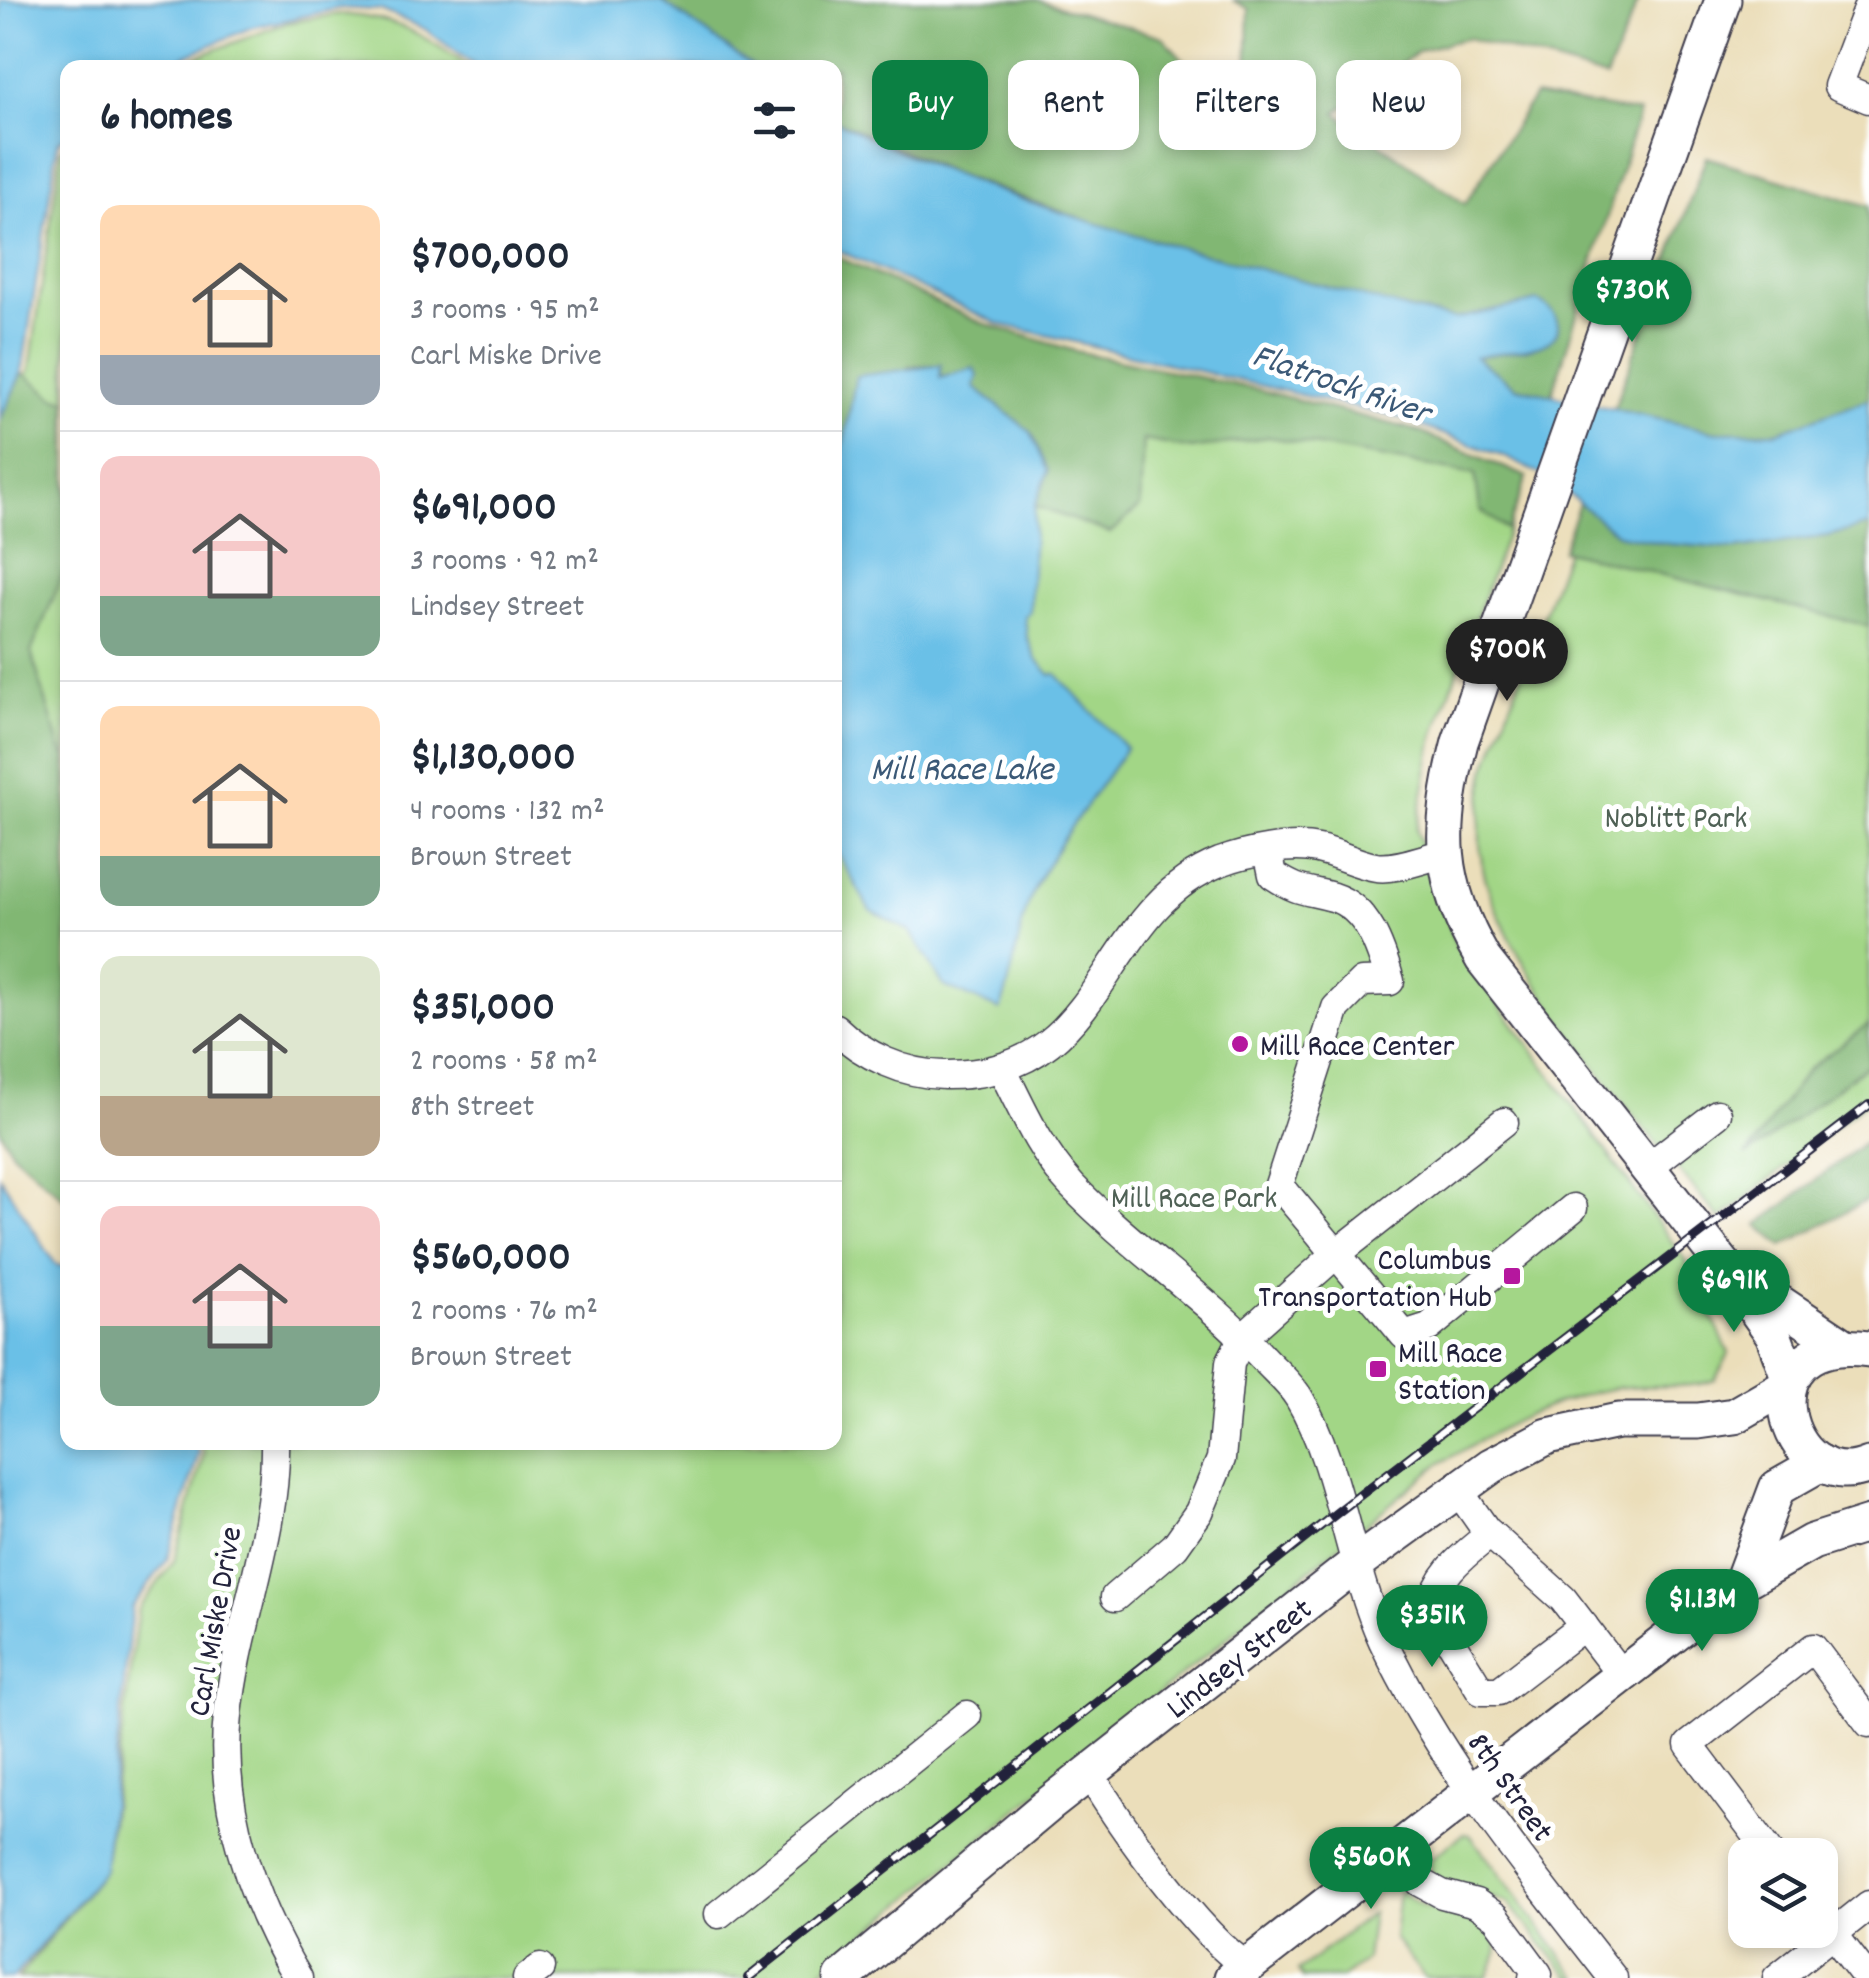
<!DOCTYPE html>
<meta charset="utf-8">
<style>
:root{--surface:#fff;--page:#f2f2f3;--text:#1f2937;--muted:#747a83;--line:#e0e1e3;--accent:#0b8043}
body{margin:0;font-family:Dekko,sans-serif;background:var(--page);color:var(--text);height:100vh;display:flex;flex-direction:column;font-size:38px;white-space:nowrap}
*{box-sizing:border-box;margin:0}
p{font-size:32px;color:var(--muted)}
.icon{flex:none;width:55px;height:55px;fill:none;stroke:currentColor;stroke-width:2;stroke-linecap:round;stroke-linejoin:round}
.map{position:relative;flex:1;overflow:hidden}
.side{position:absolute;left:60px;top:60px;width:782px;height:1390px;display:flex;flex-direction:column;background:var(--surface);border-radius:20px;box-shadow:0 5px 15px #0003}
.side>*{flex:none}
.top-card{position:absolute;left:872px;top:60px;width:845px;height:90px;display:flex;gap:20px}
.tools{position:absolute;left:1728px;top:1838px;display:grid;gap:20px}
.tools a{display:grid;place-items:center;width:110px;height:110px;border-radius:20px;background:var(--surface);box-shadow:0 5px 15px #0003;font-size:50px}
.price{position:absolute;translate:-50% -85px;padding:0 22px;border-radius:35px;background:var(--accent);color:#fff;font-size:32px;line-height:65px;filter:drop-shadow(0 2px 5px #0008)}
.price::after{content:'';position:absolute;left:50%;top:60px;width:30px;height:22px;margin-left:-15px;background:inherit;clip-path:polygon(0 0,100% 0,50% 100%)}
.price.selected{background:#222;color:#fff}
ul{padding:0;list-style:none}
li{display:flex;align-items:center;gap:30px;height:250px;padding:0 40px}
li+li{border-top:2px solid var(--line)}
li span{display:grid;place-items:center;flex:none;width:280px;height:200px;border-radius:20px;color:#555}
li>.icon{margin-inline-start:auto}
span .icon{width:120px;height:120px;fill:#fffc;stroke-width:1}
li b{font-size:42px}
h2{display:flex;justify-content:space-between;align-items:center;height:120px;padding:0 40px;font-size:42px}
.chip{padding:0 35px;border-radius:20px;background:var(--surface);box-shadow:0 5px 15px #0003;font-size:35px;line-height:90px}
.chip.selected{background:var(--accent);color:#fff}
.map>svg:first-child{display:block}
.green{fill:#a2d686;stroke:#627c60;stroke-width:2.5}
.forest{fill:#81b773;stroke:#526c57;stroke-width:2.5}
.water{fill:#6ac0e7;stroke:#467191;stroke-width:2.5}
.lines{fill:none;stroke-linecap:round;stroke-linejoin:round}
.minor-casing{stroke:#403e4e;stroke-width:31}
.major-casing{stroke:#403e4e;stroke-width:39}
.minor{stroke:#fff;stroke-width:28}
.major{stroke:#fff;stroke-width:35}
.rail-casing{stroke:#22223b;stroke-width:10}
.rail{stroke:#fff;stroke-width:6;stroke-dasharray:19;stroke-linecap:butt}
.poi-dot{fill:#b5179e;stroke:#fff;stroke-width:4}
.labels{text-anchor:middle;stroke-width:10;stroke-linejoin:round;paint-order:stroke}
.park-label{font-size:32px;fill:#4f6155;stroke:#fff}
.poi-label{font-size:32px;fill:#22223b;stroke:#fff;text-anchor:start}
.street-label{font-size:32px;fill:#22223b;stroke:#fff}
.water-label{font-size:35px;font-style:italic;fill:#3b5977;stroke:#fff}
</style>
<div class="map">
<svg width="1869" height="1978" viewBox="0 0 1869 1978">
<rect width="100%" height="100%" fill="#fff"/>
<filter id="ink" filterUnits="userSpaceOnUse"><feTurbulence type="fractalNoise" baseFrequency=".01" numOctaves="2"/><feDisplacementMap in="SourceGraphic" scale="20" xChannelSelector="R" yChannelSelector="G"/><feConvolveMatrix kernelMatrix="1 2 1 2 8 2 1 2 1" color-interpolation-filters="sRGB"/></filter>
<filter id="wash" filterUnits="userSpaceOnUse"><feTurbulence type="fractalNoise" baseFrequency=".0048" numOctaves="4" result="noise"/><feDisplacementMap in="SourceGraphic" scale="40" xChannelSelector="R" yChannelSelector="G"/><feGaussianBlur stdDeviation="2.25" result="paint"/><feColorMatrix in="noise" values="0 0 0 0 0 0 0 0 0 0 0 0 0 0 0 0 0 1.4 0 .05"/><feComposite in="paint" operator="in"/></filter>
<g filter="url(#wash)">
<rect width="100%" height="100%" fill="#ebdeba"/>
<g class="green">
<path d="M 338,14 C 401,18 419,34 470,67 L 170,67 L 286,23 Z"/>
<path d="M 67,145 L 67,1104 L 0,434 L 30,369 L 61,150 Z"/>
<path d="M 835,256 L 982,323 L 1075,351 L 1255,389 L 1415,430 L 1527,477 L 1434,736 L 1416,831 L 1457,946 L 1686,1261 L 1729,1353 L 1715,1380 C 1684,1391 1650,1383 1616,1388 C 1547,1399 1498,1430 1439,1464 L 812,1978 L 18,1978 L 104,1870 L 138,1610 L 174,1561 L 204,1453 L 201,1443 L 835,1442 Z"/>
<path d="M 1580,515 L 1869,525 L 1869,1100 L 1720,1219 C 1650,1135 1500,968 1482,863 C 1477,833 1481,801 1486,771 Z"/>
<path d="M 1463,1834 L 1470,1835 L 1578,1978 L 1571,1978 L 1508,1903 L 1435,1879 L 1427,1862 Z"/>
<path d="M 1399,1890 C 1408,1896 1416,1904 1426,1908 C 1461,1922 1522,1921 1486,1978 L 1425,1978 L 1394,1938 Z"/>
<path d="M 1372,1913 L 1366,1960 L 1342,1978 L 1303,1978 L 1298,1971 Z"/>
</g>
<g class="forest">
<path d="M 660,0 L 1037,0 L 1163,37 L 1246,129 L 1249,9 L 1232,0 L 1639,0 L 1606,78 L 1468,38 L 1420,50 L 1336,113 L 1465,204 L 1534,96 L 1639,113 L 1552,395 L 1516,387 L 1474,357 L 1527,349 L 1538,302 L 1455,319 L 1410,310 L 1110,229 L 955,174 L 835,120 L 835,68 L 754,67 Z"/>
<path d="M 1706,157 L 1869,206 L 1869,626 L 1562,550 Z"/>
<path d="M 835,256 L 982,323 L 1075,351 L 1255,389 L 1415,430 L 1527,477 L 1508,530 L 1480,510 L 1475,474 L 1268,437 L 1192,449 L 1143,440 L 1140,507 L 1110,533 L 1035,506 L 1048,471 L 1031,432 L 973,387 L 939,378 L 940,365 L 909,366 L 835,489 Z"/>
<path d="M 22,372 L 54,397 L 67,401 L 67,564 L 31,652 L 61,750 L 67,757 L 67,1201 L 12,1152 L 0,1130 L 0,420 Z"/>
<path d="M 1869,1024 L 1869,1064 L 1746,1156 L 1807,1070 Z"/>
<path d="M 1869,1139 L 1869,1199 L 1783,1246 L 1758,1225 Z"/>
</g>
<g class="water">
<path d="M 0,0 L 660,0 L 754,67 L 477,67 L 425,29 L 381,10 L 340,8 L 250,28 L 160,67 L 68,68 L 67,135 L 58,142 L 22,372 L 0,420 Z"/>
<path d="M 835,120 C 1013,215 1218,254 1410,310 L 1455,319 L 1538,301 C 1549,307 1556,313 1558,325 C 1560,353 1496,351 1475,357 L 1516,387 L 1716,432 L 1777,432 L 1869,399 L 1869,525 L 1828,536 L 1734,549 L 1669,544 L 1617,534 L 1550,479 L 1503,456 L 1399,418 L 999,324 L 835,249 Z"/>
<path d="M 941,365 L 940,378 L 974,368 L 978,376 L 974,387 L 1031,432 L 1048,471 L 1035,506 L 1030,612 L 1025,616 L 1027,637 L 1036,659 L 1051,675 L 1055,673 L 1126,748 C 1096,794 1056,842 1033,892 C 1016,930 1016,971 1000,1010 L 944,986 L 911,932 L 870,910 L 835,849 L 835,489 L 856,376 Z"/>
<path d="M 0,1177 L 56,1265 L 67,1267 L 68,1442 L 194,1443 L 199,1452 L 167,1560 L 132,1607 L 104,1870 L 13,1978 L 0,1978 Z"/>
</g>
</g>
<g filter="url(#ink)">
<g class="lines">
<g class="minor-casing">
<g id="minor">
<path d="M 1869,4 L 1838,86 L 1869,99"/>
<path d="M 1268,851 L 1273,875 C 1300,893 1305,889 1333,897 C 1368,908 1381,949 1390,981 L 1362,982 L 1336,1008 L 1279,1185 L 1404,1335 L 1429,1327 L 1573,1208"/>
<path d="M 835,1028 C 864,1056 904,1074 944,1075 C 1109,1078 1095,912 1220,862 C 1247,852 1290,843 1318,849 C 1338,853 1356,864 1376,867 C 1396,870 1424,858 1443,854"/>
<path d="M 1002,1069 C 1022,1109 1041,1153 1072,1186 C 1132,1248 1205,1296 1263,1358 C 1275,1371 1290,1383 1299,1398 C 1339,1464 1348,1565 1383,1641 C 1442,1766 1529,1870 1613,1978"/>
<path d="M 1647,1168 L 1717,1114"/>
<path d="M 275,1442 C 277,1535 237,1624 228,1715 C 218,1806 252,1902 298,1978"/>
<path d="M 1458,1490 L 1486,1530 L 1563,1599 L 1622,1676"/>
<path d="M 1490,1534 C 1463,1556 1438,1573 1431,1609 L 1481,1691 L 1499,1691 L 1584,1626"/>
<path d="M 1115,1597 L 1175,1546 L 1199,1512 L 1221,1459 L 1230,1363 L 1243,1337 L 1335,1255 L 1504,1122"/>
<path d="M 1090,1774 C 1119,1824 1200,1937 1247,1966"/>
<path d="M 1397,1851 L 1420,1882 L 1442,1894 L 1476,1903 L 1496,1917 L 1538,1974 L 1533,1978"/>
<path d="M 1772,1855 L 1689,1745 L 1813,1648 L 1869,1723"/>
<path d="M 719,1914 L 967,1715"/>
<path d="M 1820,1917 L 1867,1978"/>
<path d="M 527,1978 L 540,1968"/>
<path d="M 1777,1978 L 1869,1905"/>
</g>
</g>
<g class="major-casing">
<g id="major">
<path d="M 1723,0 L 1460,742 C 1438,827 1438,882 1483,959 L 1727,1269 L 1773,1334 L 1789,1377"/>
<path d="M 1745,1280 L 1844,1346"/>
<path d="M 1869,1349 C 1738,1330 1784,1501 1869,1465"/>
<path d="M 1742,1582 L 1777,1488 L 1821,1463"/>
<path d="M 842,1978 L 1047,1806 L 1353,1566 L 1491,1466 L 1548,1436 L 1618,1421 L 1698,1421 L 1734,1416 L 1786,1386"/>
<path d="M 1232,1978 L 1742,1582 L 1812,1542 L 1869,1524"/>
</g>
</g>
<use href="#minor" class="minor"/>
<use href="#major" class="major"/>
<g class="rail-casing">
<path id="rail" d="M 748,1978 L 1338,1512 L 1869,1105"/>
</g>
<use href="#rail" class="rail"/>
</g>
</g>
<g class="poi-dot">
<circle cx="1240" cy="1044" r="10"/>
<rect x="1502" y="1266" width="20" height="20" rx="5"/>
<rect x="1368" y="1359" width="20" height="20" rx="5"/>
</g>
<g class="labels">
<g class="park-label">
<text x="1676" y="827">Noblitt Park</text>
<text x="1194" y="1207">Mill Race Park</text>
</g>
<g class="poi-label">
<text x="1260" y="1055">Mill Race Center</text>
<text x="1492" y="1269" text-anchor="end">Columbus<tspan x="1492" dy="37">Transportation Hub</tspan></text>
<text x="1398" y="1362">Mill Race<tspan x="1398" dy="37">Station</tspan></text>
</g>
<g class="street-label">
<text transform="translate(213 1621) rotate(-80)" y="11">Carl Miske Drive</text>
<text transform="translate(1238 1657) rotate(-38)" y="11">Lindsey Street</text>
<text transform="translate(1512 1786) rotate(55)" y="11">8th Street</text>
</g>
<g class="water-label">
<text transform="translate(1342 382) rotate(19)" y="12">Flatrock River</text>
<text x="962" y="779">Mill Race Lake</text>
</g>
</g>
</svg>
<div class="tools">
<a><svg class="icon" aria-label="layers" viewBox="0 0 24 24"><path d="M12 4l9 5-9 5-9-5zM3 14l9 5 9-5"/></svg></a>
</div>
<b class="price" style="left:1632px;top:345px">$730K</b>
<b class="price selected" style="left:1507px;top:704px">$700K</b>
<b class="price" style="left:1734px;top:1335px">$691K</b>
<b class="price" style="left:1702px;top:1654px">$1.13M</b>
<b class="price" style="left:1432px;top:1670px">$351K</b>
<b class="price" style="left:1371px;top:1912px">$560K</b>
<div class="top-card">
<a class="chip selected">Buy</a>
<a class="chip">Rent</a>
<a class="chip">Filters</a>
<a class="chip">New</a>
</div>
<section class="side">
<h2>6 homes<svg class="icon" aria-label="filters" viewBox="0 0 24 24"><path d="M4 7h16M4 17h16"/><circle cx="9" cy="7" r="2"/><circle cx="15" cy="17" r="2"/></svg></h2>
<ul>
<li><span style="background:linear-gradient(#ffd9b3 75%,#9aa5b1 0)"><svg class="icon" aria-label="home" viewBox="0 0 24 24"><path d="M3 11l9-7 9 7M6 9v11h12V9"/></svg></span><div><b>$700,000</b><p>3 rooms · 95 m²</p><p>Carl Miske Drive</p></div></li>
<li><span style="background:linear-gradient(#f6c9c9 70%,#7fa58c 0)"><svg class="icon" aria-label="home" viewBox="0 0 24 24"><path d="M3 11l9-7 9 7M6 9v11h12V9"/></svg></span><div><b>$691,000</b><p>3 rooms · 92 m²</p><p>Lindsey Street</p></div></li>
<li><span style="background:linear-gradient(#ffd9b3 75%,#7fa58c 0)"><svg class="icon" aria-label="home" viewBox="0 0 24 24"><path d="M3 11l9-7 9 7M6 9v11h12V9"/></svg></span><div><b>$1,130,000</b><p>4 rooms · 132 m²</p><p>Brown Street</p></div></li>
<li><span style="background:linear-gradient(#dfe7d0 70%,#b9a48a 0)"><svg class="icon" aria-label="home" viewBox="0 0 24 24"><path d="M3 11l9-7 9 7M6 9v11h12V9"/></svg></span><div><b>$351,000</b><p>2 rooms · 58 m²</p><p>8th Street</p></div></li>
<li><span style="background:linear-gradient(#f6c9c9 60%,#7fa58c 0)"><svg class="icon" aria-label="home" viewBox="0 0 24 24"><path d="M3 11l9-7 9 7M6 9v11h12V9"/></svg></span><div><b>$560,000</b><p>2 rooms · 76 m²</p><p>Brown Street</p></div></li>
</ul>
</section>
</div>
